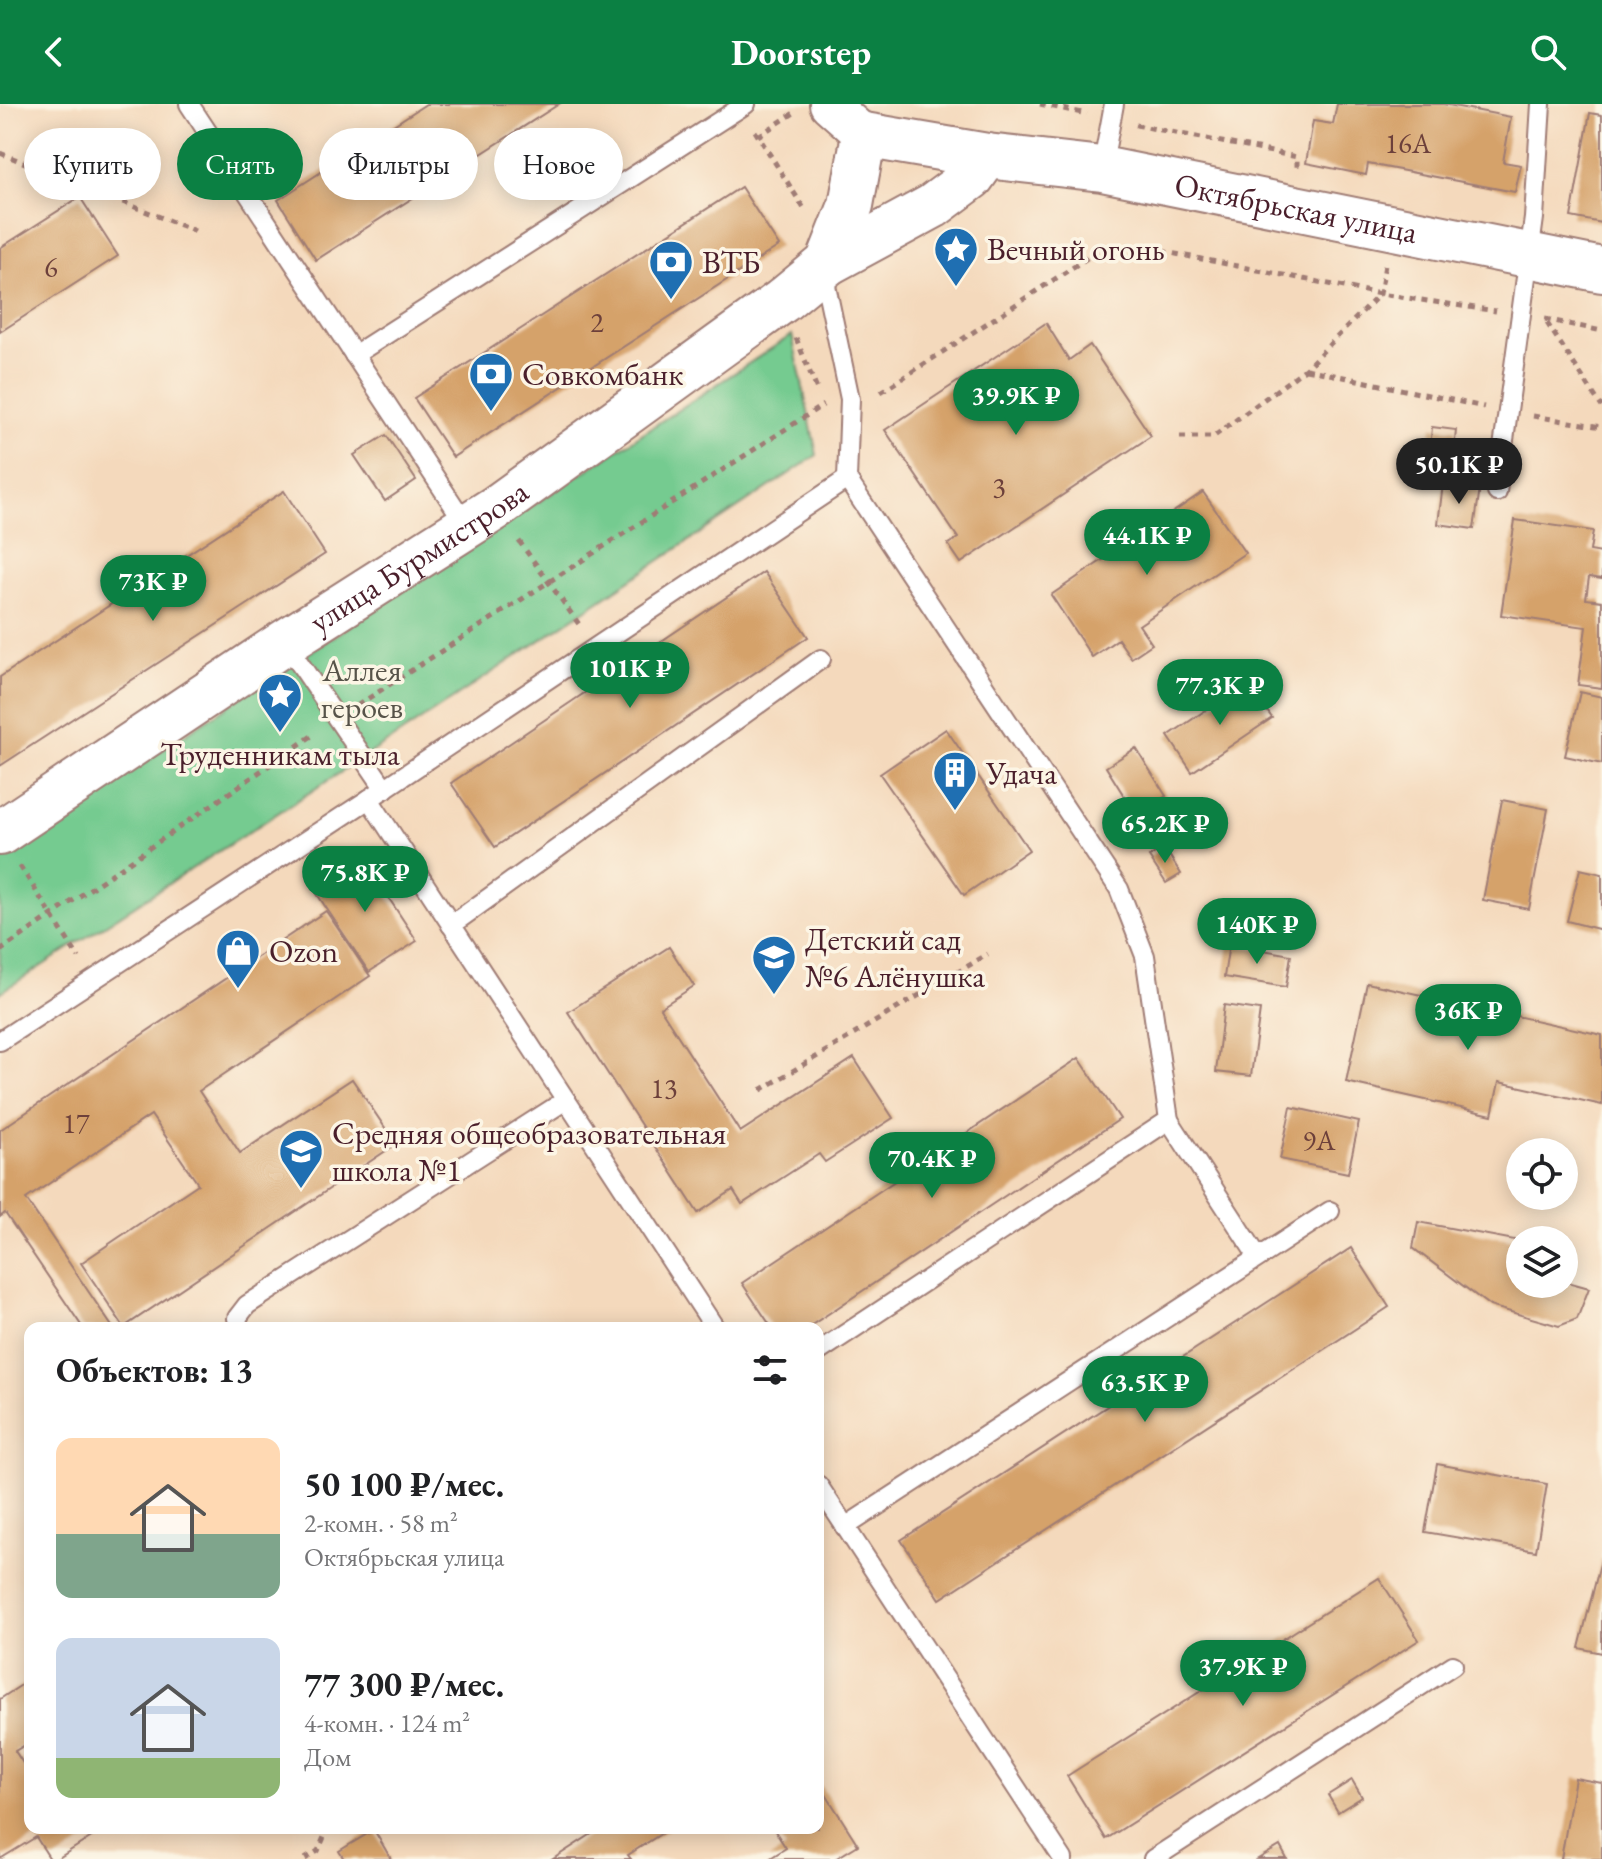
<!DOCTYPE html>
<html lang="ru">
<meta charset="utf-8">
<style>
:root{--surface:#fff;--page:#f6f6f6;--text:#202124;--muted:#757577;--accent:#0b8043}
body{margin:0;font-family:"EB Garamond",serif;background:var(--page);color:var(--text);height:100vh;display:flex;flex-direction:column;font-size:30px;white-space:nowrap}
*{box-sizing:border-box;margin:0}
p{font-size:26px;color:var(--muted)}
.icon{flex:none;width:44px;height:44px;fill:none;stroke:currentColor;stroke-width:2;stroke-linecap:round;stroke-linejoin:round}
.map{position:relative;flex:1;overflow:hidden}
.sheet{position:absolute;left:24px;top:1218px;width:800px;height:512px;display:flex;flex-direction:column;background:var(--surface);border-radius:16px;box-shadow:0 4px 20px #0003}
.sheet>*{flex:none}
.banner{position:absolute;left:24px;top:24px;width:800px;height:72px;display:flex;gap:16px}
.tools{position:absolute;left:1506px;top:1034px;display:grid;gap:16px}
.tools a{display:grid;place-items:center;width:72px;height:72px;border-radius:50%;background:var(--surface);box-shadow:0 4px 20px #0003;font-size:40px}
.price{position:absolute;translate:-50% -68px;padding:0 18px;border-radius:28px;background:var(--accent);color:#fff;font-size:26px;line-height:52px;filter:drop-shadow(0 2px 4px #0008)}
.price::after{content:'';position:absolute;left:50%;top:48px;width:24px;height:18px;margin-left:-12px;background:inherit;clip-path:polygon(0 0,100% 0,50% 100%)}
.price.on{background:#222;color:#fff}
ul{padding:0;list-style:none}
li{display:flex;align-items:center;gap:24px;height:200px;padding:0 32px}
li span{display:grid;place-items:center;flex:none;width:224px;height:160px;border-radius:16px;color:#555}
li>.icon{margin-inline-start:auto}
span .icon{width:96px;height:96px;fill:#fffc;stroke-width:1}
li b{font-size:34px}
h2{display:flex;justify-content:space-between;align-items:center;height:96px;padding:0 32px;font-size:34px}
.tag{padding:0 28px;border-radius:36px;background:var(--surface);box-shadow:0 4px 20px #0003;font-size:28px;line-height:72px}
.tag.on{background:var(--accent);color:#fff}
header{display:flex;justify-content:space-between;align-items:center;height:104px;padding:0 32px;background:var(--accent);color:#fff;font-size:36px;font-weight:700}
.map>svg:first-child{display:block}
.green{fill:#74cb90;stroke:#5f755e;stroke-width:2}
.building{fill:#d5a26a}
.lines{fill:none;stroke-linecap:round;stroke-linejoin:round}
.lane-casing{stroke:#9f7c74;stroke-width:22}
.street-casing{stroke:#9f7c74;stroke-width:42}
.secondary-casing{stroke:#9f7c74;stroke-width:48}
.path{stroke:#9f7c74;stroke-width:5;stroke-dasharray:6 6;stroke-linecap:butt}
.lane{stroke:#fff;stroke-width:18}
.street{stroke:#fff;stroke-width:38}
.secondary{stroke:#fff;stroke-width:44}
.labels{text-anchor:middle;stroke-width:7;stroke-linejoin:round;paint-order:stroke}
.number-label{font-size:28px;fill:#6d403b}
.street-label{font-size:32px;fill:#4a1f2b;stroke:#fcf5e5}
.poi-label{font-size:32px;fill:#4a1f2b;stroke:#fcf5e5;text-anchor:start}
.park-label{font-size:32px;fill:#575349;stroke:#fcf5e5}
</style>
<header><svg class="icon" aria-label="back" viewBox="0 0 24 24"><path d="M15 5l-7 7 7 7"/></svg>Doorstep<svg class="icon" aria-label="search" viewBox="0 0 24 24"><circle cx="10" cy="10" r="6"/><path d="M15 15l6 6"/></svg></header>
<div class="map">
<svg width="1602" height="1755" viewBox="0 0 1602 1755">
<rect width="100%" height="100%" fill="#fcf5e5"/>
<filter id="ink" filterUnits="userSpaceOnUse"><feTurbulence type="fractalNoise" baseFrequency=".0125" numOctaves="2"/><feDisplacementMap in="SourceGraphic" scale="16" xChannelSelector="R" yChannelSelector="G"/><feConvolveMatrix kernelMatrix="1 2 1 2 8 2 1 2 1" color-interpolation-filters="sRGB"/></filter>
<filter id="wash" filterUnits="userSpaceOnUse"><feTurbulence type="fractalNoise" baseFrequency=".006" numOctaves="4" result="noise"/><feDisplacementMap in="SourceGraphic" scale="32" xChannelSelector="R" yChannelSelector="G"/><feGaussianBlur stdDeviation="1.8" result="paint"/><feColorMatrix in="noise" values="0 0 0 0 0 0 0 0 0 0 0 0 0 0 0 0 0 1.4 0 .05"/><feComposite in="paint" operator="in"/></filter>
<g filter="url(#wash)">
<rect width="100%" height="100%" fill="#f4d9bc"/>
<path class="green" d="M 792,231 L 817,351 L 400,630 L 0,889 L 0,752 Z"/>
<g id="blocks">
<g class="building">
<path d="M 426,0 L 559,0 L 316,156 L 278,96 Z"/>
<path d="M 1337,0 L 1443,0 L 1511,13 L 1503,58 L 1521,61 L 1515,88 L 1368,60 L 1366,71 L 1306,59 L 1313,17 L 1333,20 Z"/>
<path d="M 1590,9 L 1602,11 L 1602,119 L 1571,113 Z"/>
<path d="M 741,83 L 779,142 L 453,353 L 414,294 Z"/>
<path d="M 80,93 L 118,152 L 0,228 L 0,144 Z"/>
<path d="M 1046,219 L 1069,256 L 1090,241 L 1151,332 L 961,459 L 948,440 L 958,434 L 885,326 Z"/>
<path d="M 1432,323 L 1456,326 L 1453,359 L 1429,356 Z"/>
<path d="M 386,331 L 416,376 L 385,397 L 354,351 Z"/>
<path d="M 1443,380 L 1480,384 L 1474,425 L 1438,420 Z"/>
<path d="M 284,387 L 325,450 L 0,662 L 0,573 Z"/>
<path d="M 1203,388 L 1245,449 L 1139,521 L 1152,540 L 1131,554 L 1118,535 L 1092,553 L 1051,491 Z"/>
<path d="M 1515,416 L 1593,427 L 1590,447 L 1602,449 L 1602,475 L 1589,473 L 1586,495 L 1602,497 L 1602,584 L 1578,581 L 1586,523 L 1501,511 Z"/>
<path d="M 764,468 L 808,533 L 495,743 L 451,679 Z"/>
<path d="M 1247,578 L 1272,614 L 1192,668 L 1168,632 Z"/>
<path d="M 1580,588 L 1602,593 L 1602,660 L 1565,652 Z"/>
<path d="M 946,625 L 1029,746 L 964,791 L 880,670 Z"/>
<path d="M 1136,644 L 1166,692 L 1136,711 L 1106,663 Z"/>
<path d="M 1502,696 L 1548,705 L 1529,805 L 1483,796 Z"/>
<path d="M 1164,743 L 1181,770 L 1166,779 L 1149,753 Z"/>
<path d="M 361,752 L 417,837 L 369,868 L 313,784 Z"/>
<path d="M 1580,765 L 1602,770 L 1602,826 L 1567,817 Z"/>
<path d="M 326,807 L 370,872 L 199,987 L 240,1049 L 352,975 L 396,1040 L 124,1223 L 81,1159 L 198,1080 L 151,1011 L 26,1095 L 113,1224 L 83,1224 L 5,1109 L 0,1113 L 0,1026 Z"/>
<path d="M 1229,840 L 1291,851 L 1286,883 L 1224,873 Z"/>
<path d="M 669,843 L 694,882 L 660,904 L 740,1028 L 854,954 L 893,1014 L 825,1058 L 819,1050 L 742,1100 L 733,1086 L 698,1109 L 568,908 Z"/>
<path d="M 1367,879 L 1602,931 L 1602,1001 L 1499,978 L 1492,1011 L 1346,978 Z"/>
<path d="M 1224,901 L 1260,906 L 1251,972 L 1216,968 Z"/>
<path d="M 1079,954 L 1120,1015 L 807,1224 L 772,1224 L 742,1179 Z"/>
<path d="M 1291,1003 L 1359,1018 L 1348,1069 L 1280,1055 Z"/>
<path d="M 1418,1118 L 1520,1137 L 1520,1180 L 1564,1180 L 1564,1177 L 1589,1184 L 1577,1215 L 1559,1222 L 1490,1202 L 1413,1144 Z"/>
<path d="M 1351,1144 L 1389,1203 L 940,1495 L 901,1436 Z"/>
<path d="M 1564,1145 L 1572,1146 L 1565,1171 L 1564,1170 Z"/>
<path d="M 1437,1360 L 1547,1380 L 1536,1447 L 1425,1428 Z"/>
<path d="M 1601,1456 L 1602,1456 L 1602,1549 L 1579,1544 Z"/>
<path d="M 1379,1474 L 1419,1536 L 1106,1735 L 1067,1672 Z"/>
<path d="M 29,1576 L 30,1638 L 15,1647 L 30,1670 L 30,1724 L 99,1724 L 101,1727 L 57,1755 L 50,1755 L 36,1733 L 0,1755 L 0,1595 Z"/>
<path d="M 1575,1674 L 1602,1679 L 1602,1755 L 1561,1755 Z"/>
<path d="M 1352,1676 L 1362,1693 L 1338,1708 L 1328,1691 Z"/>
<path d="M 818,1678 L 858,1741 L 835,1755 L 769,1755 L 786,1744 L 773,1724 L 818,1724 Z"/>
<path d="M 601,1724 L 670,1724 L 628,1751 L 631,1755 L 553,1755 Z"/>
<path d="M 374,1726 L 391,1755 L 344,1755 L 339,1747 Z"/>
<path d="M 1280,1742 L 1287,1755 L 1258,1755 Z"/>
</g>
</g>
</g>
<g filter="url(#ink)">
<use href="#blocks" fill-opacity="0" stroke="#9f7c74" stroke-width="2"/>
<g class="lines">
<g class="lane-casing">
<g id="lane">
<path d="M 189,0 L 467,422"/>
<path d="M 1102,65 L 1114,0"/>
<path d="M 354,251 L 746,0"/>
<path d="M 1497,388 L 1534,114 L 1541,0"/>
<path d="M 285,538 L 385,685"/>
<path d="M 369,695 L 715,1224"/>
<path d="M 451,821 L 821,555"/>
<path d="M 0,937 L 369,695 L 847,375"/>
<path d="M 1169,1016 L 1258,1153"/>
<path d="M 239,1224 L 237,1214 L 247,1201 L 566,996"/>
<path d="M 818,1248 L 1169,1016 L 1145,852 L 1119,785 L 847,375 L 850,295 L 823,167"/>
<path d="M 818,1381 L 1063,1755"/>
<path d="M 845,1423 L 1330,1107"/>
<path d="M 1153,1755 L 1453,1561"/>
</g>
</g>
<g class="street-casing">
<path id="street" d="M 829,0 L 864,31"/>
</g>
<g class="secondary-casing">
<g id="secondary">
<path id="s1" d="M 828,159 L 851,101 L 864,31 L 987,52 L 1102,65 L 1602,166"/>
<path id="s2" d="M 0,729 L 285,538 L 497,403 L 782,197 L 828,159 L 933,102 L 972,73 L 987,52"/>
</g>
</g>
<g class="path">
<path d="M 1040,0 L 1087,10"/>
<path d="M 1136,21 L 1297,53 L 1297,63"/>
<path d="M 755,27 L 805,106"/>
<path d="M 758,32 L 794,9"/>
<path d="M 0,49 L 200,129"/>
<path d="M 1545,215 L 1602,227"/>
<path d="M 1547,219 L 1602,303"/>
<path d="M 796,234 L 818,288"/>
<path d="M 1306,265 L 1484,303"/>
<path d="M 881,288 L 1098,147 L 1130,141 L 1380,190 L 1496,207"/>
<path d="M 1533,312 L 1602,323"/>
<path d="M 1180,333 L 1213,333 L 1305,265 L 1380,190 L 1385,161"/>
<path d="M 519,437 L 581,523"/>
<path d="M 358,601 L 823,301"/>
<path d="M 20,762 L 79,854"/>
<path d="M 0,847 L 316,629"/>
<path d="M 761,986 L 988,850"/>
<path d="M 305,1755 L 318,1747 L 328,1724"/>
</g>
<use href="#lane" class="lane"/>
<use href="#street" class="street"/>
<use href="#secondary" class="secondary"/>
</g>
</g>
<defs>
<g id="sight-pin" transform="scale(2.3)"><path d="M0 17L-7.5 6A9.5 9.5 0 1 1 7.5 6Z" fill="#1f6fb2" stroke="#fcf5e5"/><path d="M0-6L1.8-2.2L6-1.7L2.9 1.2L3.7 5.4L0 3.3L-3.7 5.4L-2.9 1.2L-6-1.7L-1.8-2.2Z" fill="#fff"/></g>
<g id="bank-pin" transform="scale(2.3)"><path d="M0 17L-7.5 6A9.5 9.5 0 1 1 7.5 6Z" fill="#1f6fb2" stroke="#fcf5e5"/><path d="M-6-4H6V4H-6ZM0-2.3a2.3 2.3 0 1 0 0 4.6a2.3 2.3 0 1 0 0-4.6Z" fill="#fff"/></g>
<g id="building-pin" transform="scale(2.3)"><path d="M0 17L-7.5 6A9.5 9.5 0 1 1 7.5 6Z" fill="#1f6fb2" stroke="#fcf5e5"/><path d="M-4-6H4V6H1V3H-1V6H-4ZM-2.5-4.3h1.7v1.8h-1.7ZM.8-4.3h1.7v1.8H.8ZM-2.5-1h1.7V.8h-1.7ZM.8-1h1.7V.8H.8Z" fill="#fff"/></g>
<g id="shop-pin" transform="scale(2.3)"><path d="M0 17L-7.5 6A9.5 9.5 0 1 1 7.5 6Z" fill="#1f6fb2" stroke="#fcf5e5"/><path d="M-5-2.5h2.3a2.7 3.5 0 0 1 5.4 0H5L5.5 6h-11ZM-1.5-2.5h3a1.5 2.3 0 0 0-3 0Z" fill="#fff"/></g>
<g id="school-pin" transform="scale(2.3)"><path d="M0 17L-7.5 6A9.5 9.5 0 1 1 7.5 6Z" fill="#1f6fb2" stroke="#fcf5e5"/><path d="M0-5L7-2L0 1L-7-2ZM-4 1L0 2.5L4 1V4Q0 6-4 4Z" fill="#fff"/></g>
</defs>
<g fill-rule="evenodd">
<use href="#sight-pin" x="956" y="145"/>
<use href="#bank-pin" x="671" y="158"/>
<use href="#bank-pin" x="491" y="270"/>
<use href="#sight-pin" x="280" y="591"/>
<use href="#building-pin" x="955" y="669"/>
<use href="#shop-pin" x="238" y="847"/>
<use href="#school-pin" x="774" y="853"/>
<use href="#school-pin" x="301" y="1047"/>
</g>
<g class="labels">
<g class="number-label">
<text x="1408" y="49">16А</text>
<text x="51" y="173">6</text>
<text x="597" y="228">2</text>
<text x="999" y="393">3</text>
<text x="664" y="994">13</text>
<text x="76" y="1029">17</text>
<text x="1319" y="1046">9А</text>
</g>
<g class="street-label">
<text dy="11" stroke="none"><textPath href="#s1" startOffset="572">Октябрьская улица</textPath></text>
<text dy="11" stroke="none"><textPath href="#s2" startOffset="502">улица Бурмистрова</textPath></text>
</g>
<g class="poi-label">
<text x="987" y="156">Вечный огонь</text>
<text x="702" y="169">ВТБ</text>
<text x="522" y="281">Совкомбанк</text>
<text x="280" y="661" text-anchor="middle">Труденникам тыла</text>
<text x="986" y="680">Удача</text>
<text x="805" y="846">Детский сад<tspan x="805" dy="37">№6 Алёнушка</tspan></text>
<text x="269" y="858">Ozon</text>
<text x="332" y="1040">Средняя общеобразовательная<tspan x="332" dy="37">школа №1</tspan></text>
</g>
<g class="park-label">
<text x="362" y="577">Аллея<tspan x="362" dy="37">героев</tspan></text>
</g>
</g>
</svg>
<div class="tools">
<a><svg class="icon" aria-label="locate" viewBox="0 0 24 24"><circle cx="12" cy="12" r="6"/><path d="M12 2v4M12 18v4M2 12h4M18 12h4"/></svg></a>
<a><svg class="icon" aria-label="layers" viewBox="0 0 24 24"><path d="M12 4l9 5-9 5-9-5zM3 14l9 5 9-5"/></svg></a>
</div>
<b class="price" style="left:1016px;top:333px">39.9K ₽</b>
<b class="price on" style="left:1459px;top:402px">50.1K ₽</b>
<b class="price" style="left:1147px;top:473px">44.1K ₽</b>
<b class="price" style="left:153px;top:519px">73K ₽</b>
<b class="price" style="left:630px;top:606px">101K ₽</b>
<b class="price" style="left:1220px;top:623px">77.3K ₽</b>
<b class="price" style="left:1165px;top:761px">65.2K ₽</b>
<b class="price" style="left:365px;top:810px">75.8K ₽</b>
<b class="price" style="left:1257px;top:862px">140K ₽</b>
<b class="price" style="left:1468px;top:948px">36K ₽</b>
<b class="price" style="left:932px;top:1096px">70.4K ₽</b>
<b class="price" style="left:1145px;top:1320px">63.5K ₽</b>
<b class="price" style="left:1243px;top:1604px">37.9K ₽</b>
<div class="banner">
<a class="tag">Купить</a>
<a class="tag on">Снять</a>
<a class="tag">Фильтры</a>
<a class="tag">Новое</a>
</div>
<section class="sheet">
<h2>Объектов: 13<svg class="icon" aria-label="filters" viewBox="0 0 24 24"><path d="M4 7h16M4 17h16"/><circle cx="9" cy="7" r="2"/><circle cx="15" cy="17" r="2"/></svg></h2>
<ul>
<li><span style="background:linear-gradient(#ffd9b3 60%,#7fa58c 0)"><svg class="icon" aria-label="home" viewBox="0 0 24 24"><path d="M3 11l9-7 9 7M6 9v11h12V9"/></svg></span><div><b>50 100 ₽/мес.</b><p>2-комн. · 58 m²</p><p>Октябрьская улица</p></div></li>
<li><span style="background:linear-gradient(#c9d6e8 75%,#8fb573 0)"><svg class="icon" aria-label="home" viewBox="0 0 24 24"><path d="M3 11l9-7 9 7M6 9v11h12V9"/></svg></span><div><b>77 300 ₽/мес.</b><p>4-комн. · 124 m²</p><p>Дом</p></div></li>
</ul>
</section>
</div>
